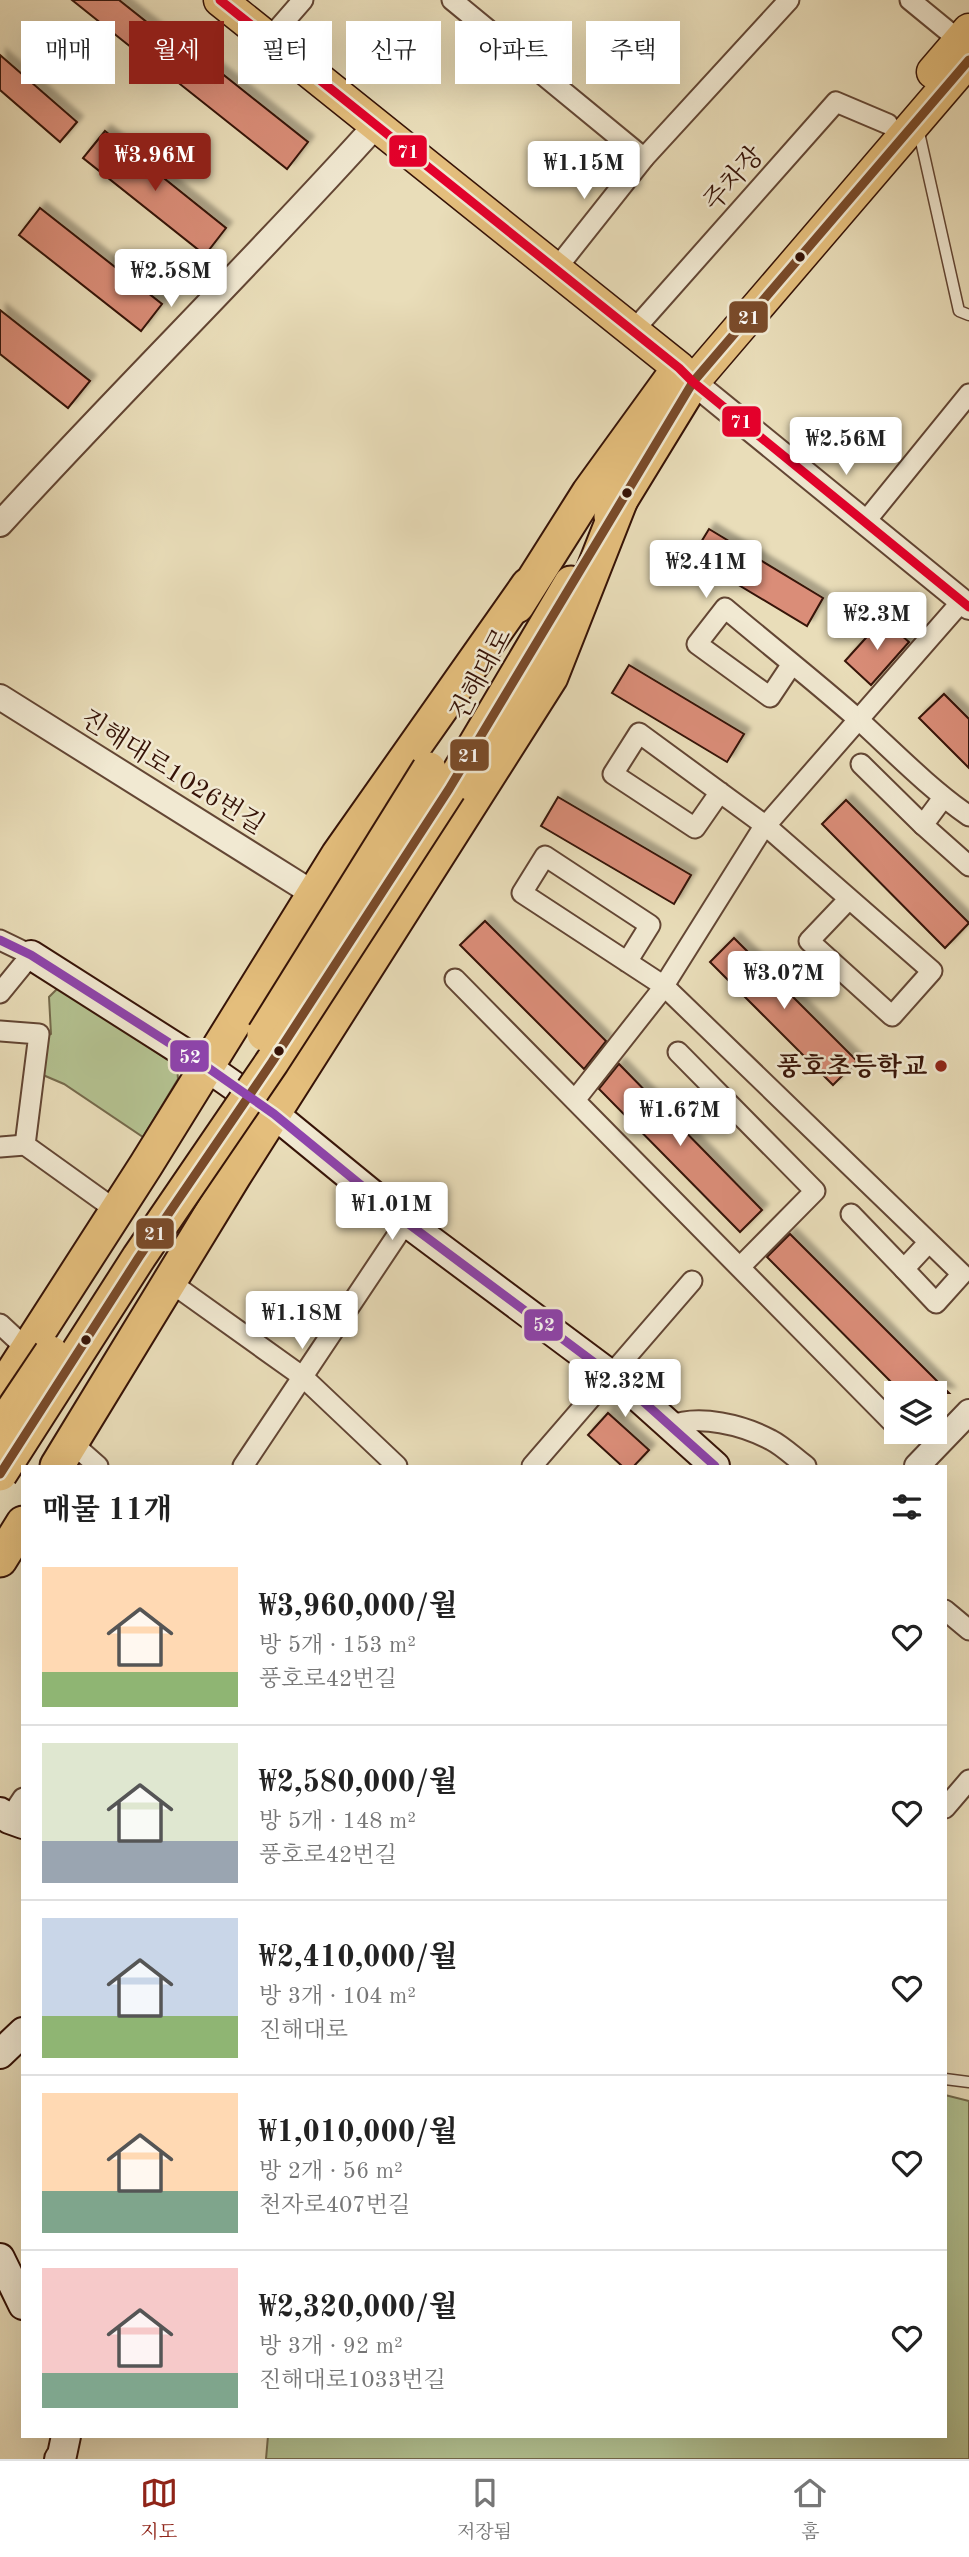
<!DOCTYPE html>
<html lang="ko">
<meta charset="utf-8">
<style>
:root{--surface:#fff;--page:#f6f6f6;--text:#222;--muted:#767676;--line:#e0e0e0;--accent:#8f2418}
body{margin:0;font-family:"Old Standard TT","Noto Serif KR",serif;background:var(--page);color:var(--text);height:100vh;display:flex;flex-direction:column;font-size:26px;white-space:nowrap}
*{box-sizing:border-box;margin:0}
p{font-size:23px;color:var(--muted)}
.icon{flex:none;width:38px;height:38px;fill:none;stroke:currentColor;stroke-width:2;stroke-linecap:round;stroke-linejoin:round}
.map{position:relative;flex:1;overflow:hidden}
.details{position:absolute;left:21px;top:1465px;width:926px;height:973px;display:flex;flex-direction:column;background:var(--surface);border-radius:0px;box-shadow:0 7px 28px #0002}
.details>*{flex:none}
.hud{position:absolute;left:21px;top:21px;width:928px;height:63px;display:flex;gap:14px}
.buttons{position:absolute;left:884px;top:1381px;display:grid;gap:14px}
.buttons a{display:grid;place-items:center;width:63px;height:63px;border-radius:0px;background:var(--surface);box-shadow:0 7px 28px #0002;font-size:35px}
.price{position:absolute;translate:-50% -60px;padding:0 16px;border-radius:7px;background:#fff;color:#222;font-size:23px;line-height:46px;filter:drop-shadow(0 2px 4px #0008)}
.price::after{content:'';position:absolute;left:50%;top:42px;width:21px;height:16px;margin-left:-10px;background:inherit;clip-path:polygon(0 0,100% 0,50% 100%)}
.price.on{background:var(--accent);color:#fff}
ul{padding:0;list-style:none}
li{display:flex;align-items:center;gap:21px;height:175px;padding:0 21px}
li+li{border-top:2px solid var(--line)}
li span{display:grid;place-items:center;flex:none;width:196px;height:140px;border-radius:0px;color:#555}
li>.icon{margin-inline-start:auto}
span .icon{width:84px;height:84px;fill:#fffc;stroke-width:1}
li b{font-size:30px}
h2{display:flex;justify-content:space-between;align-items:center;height:84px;padding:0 21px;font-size:30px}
.pill{padding:0 24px;border-radius:0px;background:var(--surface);box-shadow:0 7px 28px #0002;font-size:24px;line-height:63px}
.pill.on{background:var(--accent);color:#fff}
.tabs{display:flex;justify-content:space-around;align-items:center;height:98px;border-top:2px solid var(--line);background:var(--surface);font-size:19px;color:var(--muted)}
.tabs a{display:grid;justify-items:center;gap:4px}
.tabs .on{color:var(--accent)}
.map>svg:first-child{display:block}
.green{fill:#b4c291;stroke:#756a4c;stroke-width:2}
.building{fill:#da8d78;stroke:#361307;stroke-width:2;filter:url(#shadow)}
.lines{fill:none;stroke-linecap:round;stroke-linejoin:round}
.service-casing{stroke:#634634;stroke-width:13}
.minor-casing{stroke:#634634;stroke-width:23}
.tertiary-casing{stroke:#634634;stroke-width:28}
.secondary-casing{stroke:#361307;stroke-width:32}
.primary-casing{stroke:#361307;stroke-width:35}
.trunk-casing{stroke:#361307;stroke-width:37}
.service{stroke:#f1e9d2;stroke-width:10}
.minor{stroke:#f1e9d2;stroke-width:19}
.tertiary{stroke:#f1e9d2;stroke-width:24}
.secondary{stroke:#f1e9d2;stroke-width:28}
.primary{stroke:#e4be7c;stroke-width:32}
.trunk{stroke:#e4be7c;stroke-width:33}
.trunk-bridge-casing{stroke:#361307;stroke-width:37;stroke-linecap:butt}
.trunk-bridge{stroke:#e4be7c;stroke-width:33}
.bus-1-casing{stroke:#f1e9d2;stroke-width:14}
.bus-2-casing{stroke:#f1e9d2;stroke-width:14}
.bus-3-casing{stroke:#f1e9d2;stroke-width:14}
.bus-1{stroke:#7a4b2a;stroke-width:9}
.bus-2{stroke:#8e44ad;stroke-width:9}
.bus-3{stroke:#e4002b;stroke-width:9}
.bus-dot{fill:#361307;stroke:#f1e9d2;stroke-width:2.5}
.poi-dot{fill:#8f2418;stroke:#f1e9d2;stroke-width:2.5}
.labels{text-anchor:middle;stroke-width:5;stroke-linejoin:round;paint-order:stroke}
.street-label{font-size:26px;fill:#361307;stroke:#f1e9d2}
.poi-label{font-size:26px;font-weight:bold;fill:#361307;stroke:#f1e9d2;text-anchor:end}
.line-badge{stroke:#f1e9d2;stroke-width:2.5}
.badge-label{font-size:19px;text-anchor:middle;font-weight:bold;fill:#fff}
</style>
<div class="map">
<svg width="969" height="2459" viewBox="0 0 969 2459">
<defs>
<filter id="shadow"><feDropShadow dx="6" dy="-6" stdDeviation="2" flood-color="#0004"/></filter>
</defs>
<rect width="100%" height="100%" fill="#e9ddb9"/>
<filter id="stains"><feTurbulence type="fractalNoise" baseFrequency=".00286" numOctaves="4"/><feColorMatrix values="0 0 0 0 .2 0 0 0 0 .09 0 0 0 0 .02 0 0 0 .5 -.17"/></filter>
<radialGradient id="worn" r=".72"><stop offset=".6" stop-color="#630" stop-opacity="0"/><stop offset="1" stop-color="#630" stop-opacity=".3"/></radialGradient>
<g class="green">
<path d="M 59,987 L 177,1066 L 178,1079 L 143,1137 L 64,1084 L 43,1075 L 45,1037 L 51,1034 L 49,997 Z"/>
<path d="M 945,2095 L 969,2101 L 969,2459 L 266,2459 L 268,2436 L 945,2436 Z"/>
</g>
<g class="building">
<path d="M 72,0 L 119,0 L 182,50 L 186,45 L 308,142 L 287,169 L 156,65 L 157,64 L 140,49 L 137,52 Z"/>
<path d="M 0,55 L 77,122 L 60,142 L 0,90 Z"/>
<path d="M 105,131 L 226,228 L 205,255 L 83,158 Z"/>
<path d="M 40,208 L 162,304 L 141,331 L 19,235 Z"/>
<path d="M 0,310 L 90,381 L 68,408 L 0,354 Z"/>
<path d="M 709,529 L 823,598 L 807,626 L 692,557 Z"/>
<path d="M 883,619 L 909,642 L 871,685 L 845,661 Z"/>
<path d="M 629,665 L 744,734 L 727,762 L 612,693 Z"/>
<path d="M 944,694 L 969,719 L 969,768 L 919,718 Z"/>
<path d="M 558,797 L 691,875 L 674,904 L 541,826 Z"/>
<path d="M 846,800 L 969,923 L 945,948 L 822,824 Z"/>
<path d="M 485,921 L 606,1041 L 584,1069 L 460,945 Z"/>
<path d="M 734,938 L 857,1061 L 833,1085 L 710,962 Z"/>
<path d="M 619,1064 L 762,1210 L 740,1232 L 599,1089 Z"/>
<path d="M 790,1234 L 949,1393 L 902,1393 L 767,1257 Z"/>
<path d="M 608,1413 L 649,1450 L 634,1466 L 622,1466 L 588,1435 Z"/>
</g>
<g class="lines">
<g class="service-casing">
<g id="service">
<path d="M 918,128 L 959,311 L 969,315"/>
<path d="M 945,2079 L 969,2082"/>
</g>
</g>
<g class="minor-casing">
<g id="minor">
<path d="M 452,0 L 644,158"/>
<path d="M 910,0 L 960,41"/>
<path d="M 269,39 L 303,0"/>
<path d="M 556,269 L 644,158 L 789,0"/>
<path d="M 633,331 L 836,102 L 888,124"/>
<path d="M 865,522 L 969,394"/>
<path d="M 792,664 L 770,697 L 697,644 L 725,608 C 770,646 816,682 860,721 C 896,754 929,788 969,816"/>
<path d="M 861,764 L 923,825"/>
<path d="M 720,792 L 695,828 L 613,774 L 639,733 L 766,826 L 932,971 L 892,1016 L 809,941 L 849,899"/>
<path d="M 943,798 L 923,825 L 969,866"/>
<path d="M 0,940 L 31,955 L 0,993"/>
<path d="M 627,962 L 650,925 L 545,856 L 522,893 L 664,986 L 929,1242 L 962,1274 L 936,1303 L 904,1269 L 929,1242"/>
<path d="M 455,979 L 896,1426"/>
<path d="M 0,1031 L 39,1034 L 25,1145 L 117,1211"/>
<path d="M 678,1052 L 815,1191 L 740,1267"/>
<path d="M 575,1100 L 660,992 L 761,831 L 962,601"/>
<path d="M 0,1147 L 25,1145"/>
<path d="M 851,1214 L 904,1269"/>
<path d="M 170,1282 L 303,1377 L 397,1466"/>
<path d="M 0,1324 L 28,1350"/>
<path d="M 670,1426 C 699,1414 743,1425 771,1440 C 783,1446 795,1458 806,1466"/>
<path d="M 72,1443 L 98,1466"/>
<path d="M 243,1466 L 406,1222"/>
<path d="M 532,1466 L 692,1281"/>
<path d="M 945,1610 L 969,1630"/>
<path d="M 945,1808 L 969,1780"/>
<path d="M 9,1819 L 23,1798"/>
</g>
</g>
<g class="tertiary-casing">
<g id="tertiary">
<path d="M 693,382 L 969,607"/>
<path d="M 0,524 C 123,389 254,261 376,125"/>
<path d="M 0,697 L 314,894"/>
<path d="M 917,1466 L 969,1412"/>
</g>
</g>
<g class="secondary-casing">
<g id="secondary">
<path d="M 31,955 L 207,1067 L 274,1114 L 406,1222 L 627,1387 L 715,1466"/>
<path d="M 0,1812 L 9,1819 L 23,1824"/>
<path d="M 0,2054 L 23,2032"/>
<path d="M 0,2258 L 23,2305"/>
<path d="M 59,2459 L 62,2455 L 66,2436"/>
</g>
</g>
<g class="primary-casing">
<g id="primary">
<path d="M 220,0 L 679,368 L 693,382 L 969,60"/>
<path d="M 933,72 L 969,30"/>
</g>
</g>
<g class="trunk-casing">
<g id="trunk">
<path d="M 611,516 L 693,382"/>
<path d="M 517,606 L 589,492 L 676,372"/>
<path d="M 449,789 L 571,583"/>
<path d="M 0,1392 L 146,1165 L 338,855 L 528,585"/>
<path d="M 57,1466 L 234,1176 L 551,677 L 622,497"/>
<path d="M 0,1560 L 23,1523"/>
</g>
</g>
<use href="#service" class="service"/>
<use href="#minor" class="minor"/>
<use href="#tertiary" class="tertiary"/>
<use href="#secondary" class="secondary"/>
<use href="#primary" class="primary"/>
<use href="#trunk" class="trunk"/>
<g class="trunk-bridge-casing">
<g id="trunk-bridge">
<path d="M 264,1034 L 429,769"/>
<path d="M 0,1429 L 51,1353"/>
<path d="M 0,1474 L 139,1257 L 272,1062 L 449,789"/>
</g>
</g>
<use href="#trunk-bridge" class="trunk-bridge"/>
<g class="bus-1-casing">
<path id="bus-1" d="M 0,1474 L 139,1257 L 272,1062 L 449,789 L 693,382 L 969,60"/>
</g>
<g class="bus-2-casing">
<path id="bus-2" d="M 0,940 L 31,955 L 207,1067 L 274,1114 L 406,1222 L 627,1387 L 715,1466"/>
</g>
<g class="bus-3-casing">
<path id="bus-3" d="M 220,0 L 679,368 L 693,382 L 969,607"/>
</g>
<use href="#bus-1" class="bus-1"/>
<use href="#bus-2" class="bus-2"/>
<use href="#bus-3" class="bus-3"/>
</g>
<g class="bus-dot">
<circle cx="800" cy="257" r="6"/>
<circle cx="627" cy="493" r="6"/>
<circle cx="279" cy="1051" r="6"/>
<circle cx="86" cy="1340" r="6"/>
</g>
<circle class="poi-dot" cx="941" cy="1066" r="7"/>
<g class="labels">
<g class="street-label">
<text transform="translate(733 178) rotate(-49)" y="9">주차장</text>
<text transform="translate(480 674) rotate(-62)" y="9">진해대로</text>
<text transform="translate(173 771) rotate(32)" y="9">진해대로1026번길</text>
</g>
<g class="poi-label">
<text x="927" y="1075">풍호초등학교</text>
</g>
</g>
<g class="line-badge">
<rect x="388" y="134" width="40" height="34" rx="7" fill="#e4002b"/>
<rect x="728" y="300" width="41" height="34" rx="7" fill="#7a4b2a"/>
<rect x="721" y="405" width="41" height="33" rx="7" fill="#e4002b"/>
<rect x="449" y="738" width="41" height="34" rx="7" fill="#7a4b2a"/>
<rect x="169" y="1039" width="41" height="34" rx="7" fill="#8e44ad"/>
<rect x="135" y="1217" width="40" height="33" rx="7" fill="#7a4b2a"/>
<rect x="523" y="1308" width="41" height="34" rx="7" fill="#8e44ad"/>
</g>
<g class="badge-label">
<text x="408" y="158">71</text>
<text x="749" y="324">21</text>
<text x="741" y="428">71</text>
<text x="469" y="762">21</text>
<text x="190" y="1063">52</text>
<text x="155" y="1240">21</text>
<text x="544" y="1331">52</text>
</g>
<rect width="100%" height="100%" filter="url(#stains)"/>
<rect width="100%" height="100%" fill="url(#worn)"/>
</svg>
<div class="buttons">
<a><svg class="icon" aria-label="layers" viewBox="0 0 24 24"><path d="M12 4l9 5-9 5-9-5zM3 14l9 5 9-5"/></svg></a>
</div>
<b class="price on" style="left:155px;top:193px">₩3.96M</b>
<b class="price" style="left:584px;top:201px">₩1.15M</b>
<b class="price" style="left:171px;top:309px">₩2.58M</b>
<b class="price" style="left:846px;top:477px">₩2.56M</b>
<b class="price" style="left:706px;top:600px">₩2.41M</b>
<b class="price" style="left:877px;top:652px">₩2.3M</b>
<b class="price" style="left:784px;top:1011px">₩3.07M</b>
<b class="price" style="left:680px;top:1148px">₩1.67M</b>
<b class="price" style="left:392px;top:1242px">₩1.01M</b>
<b class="price" style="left:302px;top:1351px">₩1.18M</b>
<b class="price" style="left:625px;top:1419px">₩2.32M</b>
<div class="hud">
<a class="pill">매매</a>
<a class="pill on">월세</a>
<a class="pill">필터</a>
<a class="pill">신규</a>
<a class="pill">아파트</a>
<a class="pill">주택</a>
</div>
<section class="details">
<h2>매물 11개<svg class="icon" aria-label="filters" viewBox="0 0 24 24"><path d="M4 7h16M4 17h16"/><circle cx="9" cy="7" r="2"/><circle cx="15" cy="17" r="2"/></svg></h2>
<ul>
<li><span style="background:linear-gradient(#ffd9b3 75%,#8fb573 0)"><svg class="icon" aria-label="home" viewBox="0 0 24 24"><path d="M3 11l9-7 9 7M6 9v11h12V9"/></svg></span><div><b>₩3,960,000/월</b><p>방 5개 · 153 m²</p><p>풍호로42번길</p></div><svg class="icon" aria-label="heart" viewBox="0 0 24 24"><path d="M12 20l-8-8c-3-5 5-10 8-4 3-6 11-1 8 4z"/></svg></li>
<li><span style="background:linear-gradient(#dfe7d0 70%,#9aa5b1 0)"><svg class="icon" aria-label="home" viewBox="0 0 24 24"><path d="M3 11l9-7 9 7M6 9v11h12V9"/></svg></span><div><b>₩2,580,000/월</b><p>방 5개 · 148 m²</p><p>풍호로42번길</p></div><svg class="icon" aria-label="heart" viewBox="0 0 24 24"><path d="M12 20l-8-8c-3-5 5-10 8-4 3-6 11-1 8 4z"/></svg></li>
<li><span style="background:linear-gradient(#c9d6e8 70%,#8fb573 0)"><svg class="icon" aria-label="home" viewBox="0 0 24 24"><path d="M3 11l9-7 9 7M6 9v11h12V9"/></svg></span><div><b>₩2,410,000/월</b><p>방 3개 · 104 m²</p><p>진해대로</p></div><svg class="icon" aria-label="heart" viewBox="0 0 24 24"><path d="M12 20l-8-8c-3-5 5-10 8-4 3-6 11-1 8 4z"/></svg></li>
<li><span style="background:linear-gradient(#ffd9b3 70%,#7fa58c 0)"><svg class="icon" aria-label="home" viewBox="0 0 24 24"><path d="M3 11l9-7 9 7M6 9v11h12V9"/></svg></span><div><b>₩1,010,000/월</b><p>방 2개 · 56 m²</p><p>천자로407번길</p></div><svg class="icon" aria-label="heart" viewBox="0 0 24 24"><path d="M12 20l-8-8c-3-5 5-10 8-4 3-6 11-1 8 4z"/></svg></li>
<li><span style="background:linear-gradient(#f6c9c9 75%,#7fa58c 0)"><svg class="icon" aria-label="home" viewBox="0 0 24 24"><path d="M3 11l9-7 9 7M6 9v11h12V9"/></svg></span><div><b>₩2,320,000/월</b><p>방 3개 · 92 m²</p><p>진해대로1033번길</p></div><svg class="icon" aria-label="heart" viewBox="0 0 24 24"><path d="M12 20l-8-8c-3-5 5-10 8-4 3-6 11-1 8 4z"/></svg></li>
</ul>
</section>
</div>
<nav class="tabs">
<a class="on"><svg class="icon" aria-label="map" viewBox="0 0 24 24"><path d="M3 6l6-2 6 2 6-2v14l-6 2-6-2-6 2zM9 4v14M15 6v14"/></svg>지도</a>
<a><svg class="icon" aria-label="saved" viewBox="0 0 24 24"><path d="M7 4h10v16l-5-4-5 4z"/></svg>저장됨</a>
<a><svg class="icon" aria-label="home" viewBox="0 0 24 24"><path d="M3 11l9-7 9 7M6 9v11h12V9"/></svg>홈</a>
</nav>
